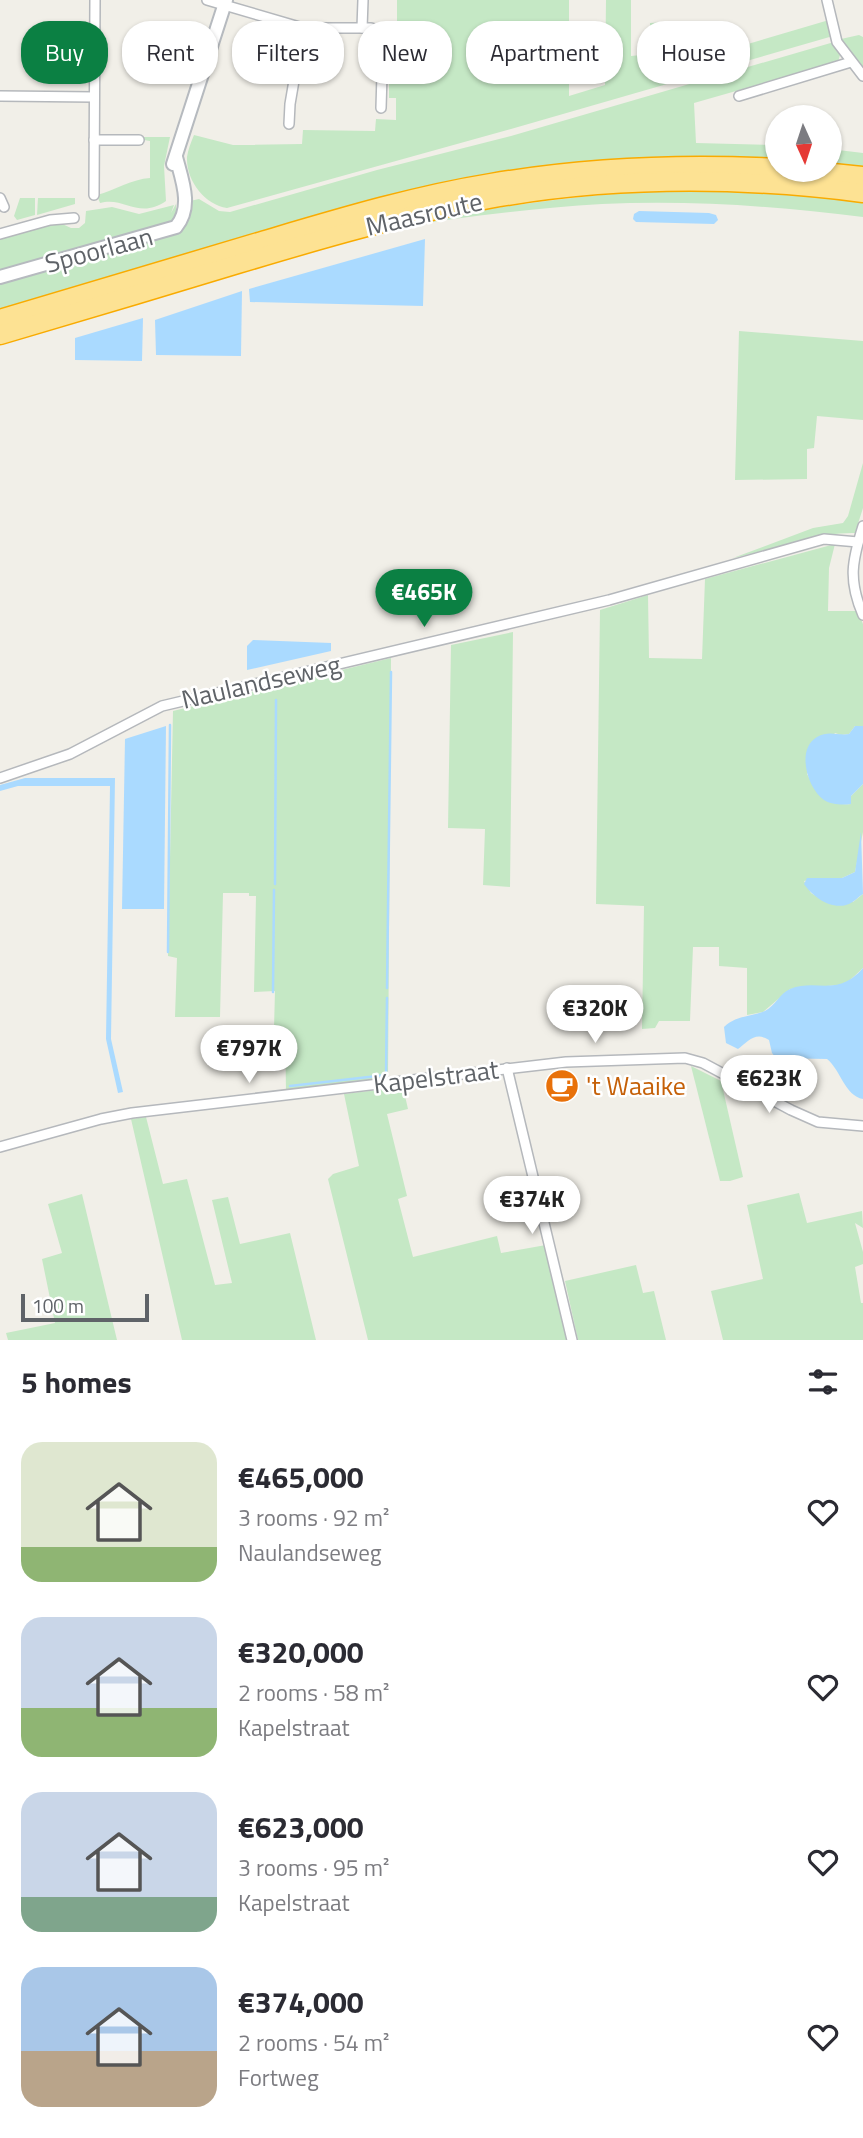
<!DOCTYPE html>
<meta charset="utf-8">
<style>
:root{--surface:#fff;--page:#f7f7f7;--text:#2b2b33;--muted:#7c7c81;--accent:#0b8043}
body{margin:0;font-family:"Titillium Web",sans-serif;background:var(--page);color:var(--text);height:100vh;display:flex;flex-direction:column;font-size:26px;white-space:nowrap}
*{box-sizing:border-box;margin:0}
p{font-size:23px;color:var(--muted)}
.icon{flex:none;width:38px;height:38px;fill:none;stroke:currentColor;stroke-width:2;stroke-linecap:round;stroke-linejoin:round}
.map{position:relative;height:1340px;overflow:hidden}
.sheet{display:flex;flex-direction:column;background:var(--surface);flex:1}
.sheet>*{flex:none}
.banner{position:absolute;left:21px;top:21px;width:822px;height:63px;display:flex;gap:14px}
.needle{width:46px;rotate:177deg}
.tools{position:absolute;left:765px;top:105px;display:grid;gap:14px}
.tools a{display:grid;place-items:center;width:77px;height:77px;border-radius:50%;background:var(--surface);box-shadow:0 2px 5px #0004;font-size:35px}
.scale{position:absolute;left:21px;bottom:18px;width:128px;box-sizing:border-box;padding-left:7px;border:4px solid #5f6368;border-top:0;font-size:19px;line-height:24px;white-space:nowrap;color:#5f6368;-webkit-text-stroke:5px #fff;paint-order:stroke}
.price{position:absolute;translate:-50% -60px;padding:0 16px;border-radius:24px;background:#fff;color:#222;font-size:23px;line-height:46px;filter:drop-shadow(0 2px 4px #0008)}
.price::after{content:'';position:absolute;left:50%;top:42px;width:21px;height:16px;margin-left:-10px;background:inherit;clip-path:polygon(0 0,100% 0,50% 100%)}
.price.current{background:var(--accent);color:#fff}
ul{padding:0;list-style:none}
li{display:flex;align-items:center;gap:21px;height:175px;padding:0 21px}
li span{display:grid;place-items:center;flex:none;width:196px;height:140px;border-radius:21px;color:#555}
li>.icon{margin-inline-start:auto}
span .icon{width:84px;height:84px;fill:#fffc;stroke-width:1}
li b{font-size:30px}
h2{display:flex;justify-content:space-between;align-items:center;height:84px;padding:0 21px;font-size:30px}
.tag{padding:0 24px;border-radius:28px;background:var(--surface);box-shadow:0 2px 5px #0004;font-size:24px;line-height:63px}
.tag.current{background:var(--accent);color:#fff}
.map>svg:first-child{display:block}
.green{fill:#c5e8c5}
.water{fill:#aadaff}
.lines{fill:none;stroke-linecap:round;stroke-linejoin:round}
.stream{stroke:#aadaff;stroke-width:2.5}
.minor-casing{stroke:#b5b8bc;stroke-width:12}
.secondary-casing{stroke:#b6babf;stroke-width:16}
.motorway-casing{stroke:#f9ab00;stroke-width:21}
.minor{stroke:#fff;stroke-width:9}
.secondary{stroke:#fff;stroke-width:12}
.motorway{stroke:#fde293;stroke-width:18}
.labels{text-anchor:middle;stroke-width:5;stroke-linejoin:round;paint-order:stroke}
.street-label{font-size:26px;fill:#5f6368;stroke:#fff}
.food-label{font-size:26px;fill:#c56008;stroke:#fff;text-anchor:start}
</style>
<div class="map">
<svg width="863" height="1340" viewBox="0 0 863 1340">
<rect width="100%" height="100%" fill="#f1efe8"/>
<g class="green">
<path d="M 397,0 L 569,0 L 569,96 L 605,85 L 606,0 L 631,0 L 631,56 L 641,55 L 642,43 L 650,42 L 650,23 L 686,21 L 687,62 L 829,20 L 833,36 L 511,129 L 227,208 C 205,205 186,181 187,157 C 188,150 191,142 194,135 L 233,145 L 302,144 L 303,130 L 375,131 L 376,119 L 396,120 L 396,98 L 389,98 L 389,23 L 397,22 Z"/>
<path d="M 859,35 L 863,37 L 863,71 L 841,39 Z"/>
<path d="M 834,42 L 840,55 L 838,62 L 694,103 L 696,143 L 777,145 L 777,160 L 620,161 L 532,168 L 455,181 L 333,210 L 0,310 L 0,282 L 179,231 L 190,219 L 190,201 L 199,199 L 219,211 L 230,212 L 377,170 L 511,136 Z"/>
<path d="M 144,137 L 170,137 L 164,166 L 166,201 C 139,220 124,196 100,203 L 97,195 C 115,190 132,179 150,178 L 150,141 L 144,140 Z"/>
<path d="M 830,149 L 863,153 L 863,169 L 830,165 Z"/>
<path d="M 679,190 L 772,192 L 863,201 L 863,217 C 777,206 689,200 602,204 C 531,208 460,218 390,228 C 485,207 580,194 679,190 Z"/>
<path d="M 20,198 L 35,198 L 35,215 L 17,220 L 14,216 Z"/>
<path d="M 38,198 L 75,198 L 75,204 L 37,215 Z"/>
<path d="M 176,204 L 176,217 L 171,224 L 0,273 L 0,238 L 58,222 L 71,228 L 79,228 L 85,223 L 86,211 L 112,207 L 139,214 L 174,205 L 171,213 Z"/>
<path d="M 739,331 L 863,341 L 863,420 L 817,416 L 814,448 L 807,449 L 807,479 L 735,480 Z"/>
<path d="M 863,463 L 863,508 L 855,533 C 813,532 773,550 733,558 L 813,528 L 843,523 L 848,516 Z"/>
<path d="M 835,544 L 829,568 L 828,611 L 858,611 L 863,624 L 863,726 L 855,726 L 849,734 L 841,735 L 835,733 L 807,774 C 818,794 826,806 851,804 L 851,796 L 863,784 L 863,832 L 855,872 L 842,878 L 821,878 L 804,881 L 811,893 L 826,902 L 853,902 L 863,894 L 863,968 L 849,981 L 840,985 L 790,989 L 763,1012 L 747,1015 L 747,968 L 719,966 L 719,947 L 693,947 L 690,1021 L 659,1021 L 655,1028 L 642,1029 L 644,906 L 596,904 L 600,610 L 648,595 L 649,658 L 702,659 L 705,579 Z"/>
<path d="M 513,632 L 510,887 L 483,885 L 485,829 L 448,828 L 451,645 Z"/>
<path d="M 391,658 L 388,1078 L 286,1091 L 285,1029 L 274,1028 L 275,991 L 254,992 L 256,896 L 249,896 L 249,893 L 223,893 L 220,1017 L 175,1017 L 177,958 L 168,956 L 173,711 Z"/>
<path d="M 691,1066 L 721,1081 L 743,1177 L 730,1181 L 720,1181 Z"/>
<path d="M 403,1087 L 408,1109 L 387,1114 L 407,1196 L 398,1199 L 413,1257 L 497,1236 L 501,1253 L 546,1245 L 568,1340 L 368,1340 L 328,1179 L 333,1174 L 359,1166 L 344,1094 Z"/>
<path d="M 146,1117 L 163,1184 L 187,1179 L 215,1285 L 232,1283 L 212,1200 L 228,1197 L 240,1244 L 290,1233 L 316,1340 L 182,1340 L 131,1119 Z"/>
<path d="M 799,1193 L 807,1223 L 862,1211 L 863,1228 L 855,1223 L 863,1252 L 863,1264 L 855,1267 L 861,1303 L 863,1303 L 863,1340 L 723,1340 L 711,1291 L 763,1279 L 747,1205 Z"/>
<path d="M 82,1194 L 117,1340 L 8,1340 L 6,1333 L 55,1323 L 42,1259 L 62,1253 L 48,1204 Z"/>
<path d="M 636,1265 L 643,1293 L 654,1291 L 666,1340 L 578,1340 L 565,1281 Z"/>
</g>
<g class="water">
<path d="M 639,211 L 709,213 L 716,215 L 718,220 L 714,224 L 636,222 L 633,219 L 634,214 Z"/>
<path d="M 425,239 L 423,306 L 250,302 L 249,289 Z"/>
<path d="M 242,291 L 241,356 L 156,355 L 155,320 Z"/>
<path d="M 143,318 L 142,361 L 75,360 L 75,338 Z"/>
<path d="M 253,640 L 331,643 L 331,651 L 247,670 L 247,646 Z"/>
<path d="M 166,726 L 164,909 L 122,909 L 125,739 Z"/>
<path d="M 855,726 L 863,726 L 863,784 L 851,796 L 851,804 C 843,805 832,805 824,800 C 807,788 796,749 817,737 C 829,730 838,736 849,734 Z"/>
<path d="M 25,778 L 115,778 L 111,1039 L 123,1092 L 118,1093 L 106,1039 L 110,786 L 18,786 L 0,791 L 0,785 Z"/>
<path d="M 861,832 L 863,894 C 858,897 854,902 849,904 C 832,911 813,897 804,884 L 807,878 L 842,878 L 855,872 Z"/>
<path d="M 863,968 L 863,1099 C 845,1096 840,1069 827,1059 L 776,1058 L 772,1053 L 769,1040 C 755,1031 748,1042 738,1049 L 726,1043 L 724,1027 C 737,1015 750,1017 765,1011 C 775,1006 780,993 790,989 C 817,978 837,998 863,968 Z"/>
</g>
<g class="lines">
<g class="stream">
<path d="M 275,884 L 276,700"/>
<path d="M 168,952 L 170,725"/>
<path d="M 387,988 L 391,672"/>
<path d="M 273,992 L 274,890"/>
<path d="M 290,1086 L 386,1075 L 387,998"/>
</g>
<g class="minor-casing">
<g id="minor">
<path d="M 207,0 L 303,28 L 371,28 L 380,31 L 383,41 L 381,108"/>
<path d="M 827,0 L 837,42 L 863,76"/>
<path d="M 362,28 L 363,0"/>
<path d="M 0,96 L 94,97"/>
<path d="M 739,96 L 851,62"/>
<path d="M 289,124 L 290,104 L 303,28"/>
<path d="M 94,140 L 139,140"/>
<path d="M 94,195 L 95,0"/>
<path d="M 0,198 L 4,207"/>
<path d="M 0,234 L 50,220 L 74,218"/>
<path d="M 863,526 C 852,561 848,580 863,615"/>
<path d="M 0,778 L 70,754 L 162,706 L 609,600 L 824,539 L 858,542"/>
<path d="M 507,1068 L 572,1340"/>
<path d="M 0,1147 L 101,1119 L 132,1113 L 566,1062 L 685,1058 L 703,1063 L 791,1110 L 818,1122 L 863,1126"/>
</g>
</g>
<g class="secondary-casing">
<g id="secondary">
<path d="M 173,164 L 226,0"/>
<path d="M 0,277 L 176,227 C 193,207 182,180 176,157"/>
</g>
</g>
<g class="motorway-casing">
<g id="motorway">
<path d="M 804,170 L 863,176"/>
<path d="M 0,319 C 85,293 170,268 255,243 C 333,220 411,196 491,183 C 586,167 681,163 777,168"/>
<path d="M 0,335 C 79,312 159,288 238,264 C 321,239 404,215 489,199 C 612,177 739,177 863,193"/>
</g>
</g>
<use href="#minor" class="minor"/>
<use href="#secondary" class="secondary"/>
<use href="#motorway" class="motorway"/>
</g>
<defs>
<g id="cafe-disc" transform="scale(1.75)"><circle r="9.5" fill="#e8710a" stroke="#fff"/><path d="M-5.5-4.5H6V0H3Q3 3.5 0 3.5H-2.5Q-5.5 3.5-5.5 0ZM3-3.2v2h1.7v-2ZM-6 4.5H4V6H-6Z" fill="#fff"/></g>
</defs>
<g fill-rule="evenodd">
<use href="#cafe-disc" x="562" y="1086"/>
</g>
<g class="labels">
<g class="street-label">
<text transform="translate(424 214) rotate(-13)" y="9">Maasroute</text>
<text transform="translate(99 250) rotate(-15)" y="9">Spoorlaan</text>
<text transform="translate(261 682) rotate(-13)" y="9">Naulandseweg</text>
<text transform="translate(436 1077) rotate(-7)" y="9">Kapelstraat</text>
</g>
<g class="food-label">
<text x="586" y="1095">'t Waaike</text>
</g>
</g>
</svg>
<div class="tools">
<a><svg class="needle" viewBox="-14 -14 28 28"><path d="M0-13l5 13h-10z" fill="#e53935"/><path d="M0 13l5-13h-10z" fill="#7c7c81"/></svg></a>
</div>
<div class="scale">100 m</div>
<b class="price current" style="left:424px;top:629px">€465K</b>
<b class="price" style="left:595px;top:1045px">€320K</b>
<b class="price" style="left:249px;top:1085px">€797K</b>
<b class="price" style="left:769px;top:1115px">€623K</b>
<b class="price" style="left:532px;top:1236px">€374K</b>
<div class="banner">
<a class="tag current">Buy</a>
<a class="tag">Rent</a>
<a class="tag">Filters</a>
<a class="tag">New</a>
<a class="tag">Apartment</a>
<a class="tag">House</a>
</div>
</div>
<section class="sheet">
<h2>5 homes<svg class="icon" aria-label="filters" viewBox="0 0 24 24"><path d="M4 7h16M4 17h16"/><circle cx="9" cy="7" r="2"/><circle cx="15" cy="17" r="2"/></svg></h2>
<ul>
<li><span style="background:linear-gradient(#dfe7d0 75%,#8fb573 0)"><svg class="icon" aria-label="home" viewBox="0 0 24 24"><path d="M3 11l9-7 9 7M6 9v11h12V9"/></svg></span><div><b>€465,000</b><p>3 rooms · 92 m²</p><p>Naulandseweg</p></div><svg class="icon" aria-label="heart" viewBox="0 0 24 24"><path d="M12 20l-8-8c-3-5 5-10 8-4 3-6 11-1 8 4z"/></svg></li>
<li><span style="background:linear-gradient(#c9d6e8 65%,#8fb573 0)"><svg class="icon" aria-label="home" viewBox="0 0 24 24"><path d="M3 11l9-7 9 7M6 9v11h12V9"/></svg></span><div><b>€320,000</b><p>2 rooms · 58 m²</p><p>Kapelstraat</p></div><svg class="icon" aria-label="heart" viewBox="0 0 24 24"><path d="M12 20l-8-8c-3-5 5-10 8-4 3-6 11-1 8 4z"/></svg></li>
<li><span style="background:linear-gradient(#c9d6e8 75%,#7fa58c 0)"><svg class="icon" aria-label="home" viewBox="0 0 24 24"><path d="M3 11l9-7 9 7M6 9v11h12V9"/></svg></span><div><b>€623,000</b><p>3 rooms · 95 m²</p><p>Kapelstraat</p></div><svg class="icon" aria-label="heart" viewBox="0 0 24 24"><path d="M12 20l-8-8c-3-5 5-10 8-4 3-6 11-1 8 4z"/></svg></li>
<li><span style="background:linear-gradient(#a9c7e8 60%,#b9a48a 0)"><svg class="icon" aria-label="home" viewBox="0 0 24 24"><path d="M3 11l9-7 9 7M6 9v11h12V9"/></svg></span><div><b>€374,000</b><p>2 rooms · 54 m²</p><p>Fortweg</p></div><svg class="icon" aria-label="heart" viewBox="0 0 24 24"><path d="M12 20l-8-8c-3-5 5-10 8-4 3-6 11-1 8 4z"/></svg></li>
</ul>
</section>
